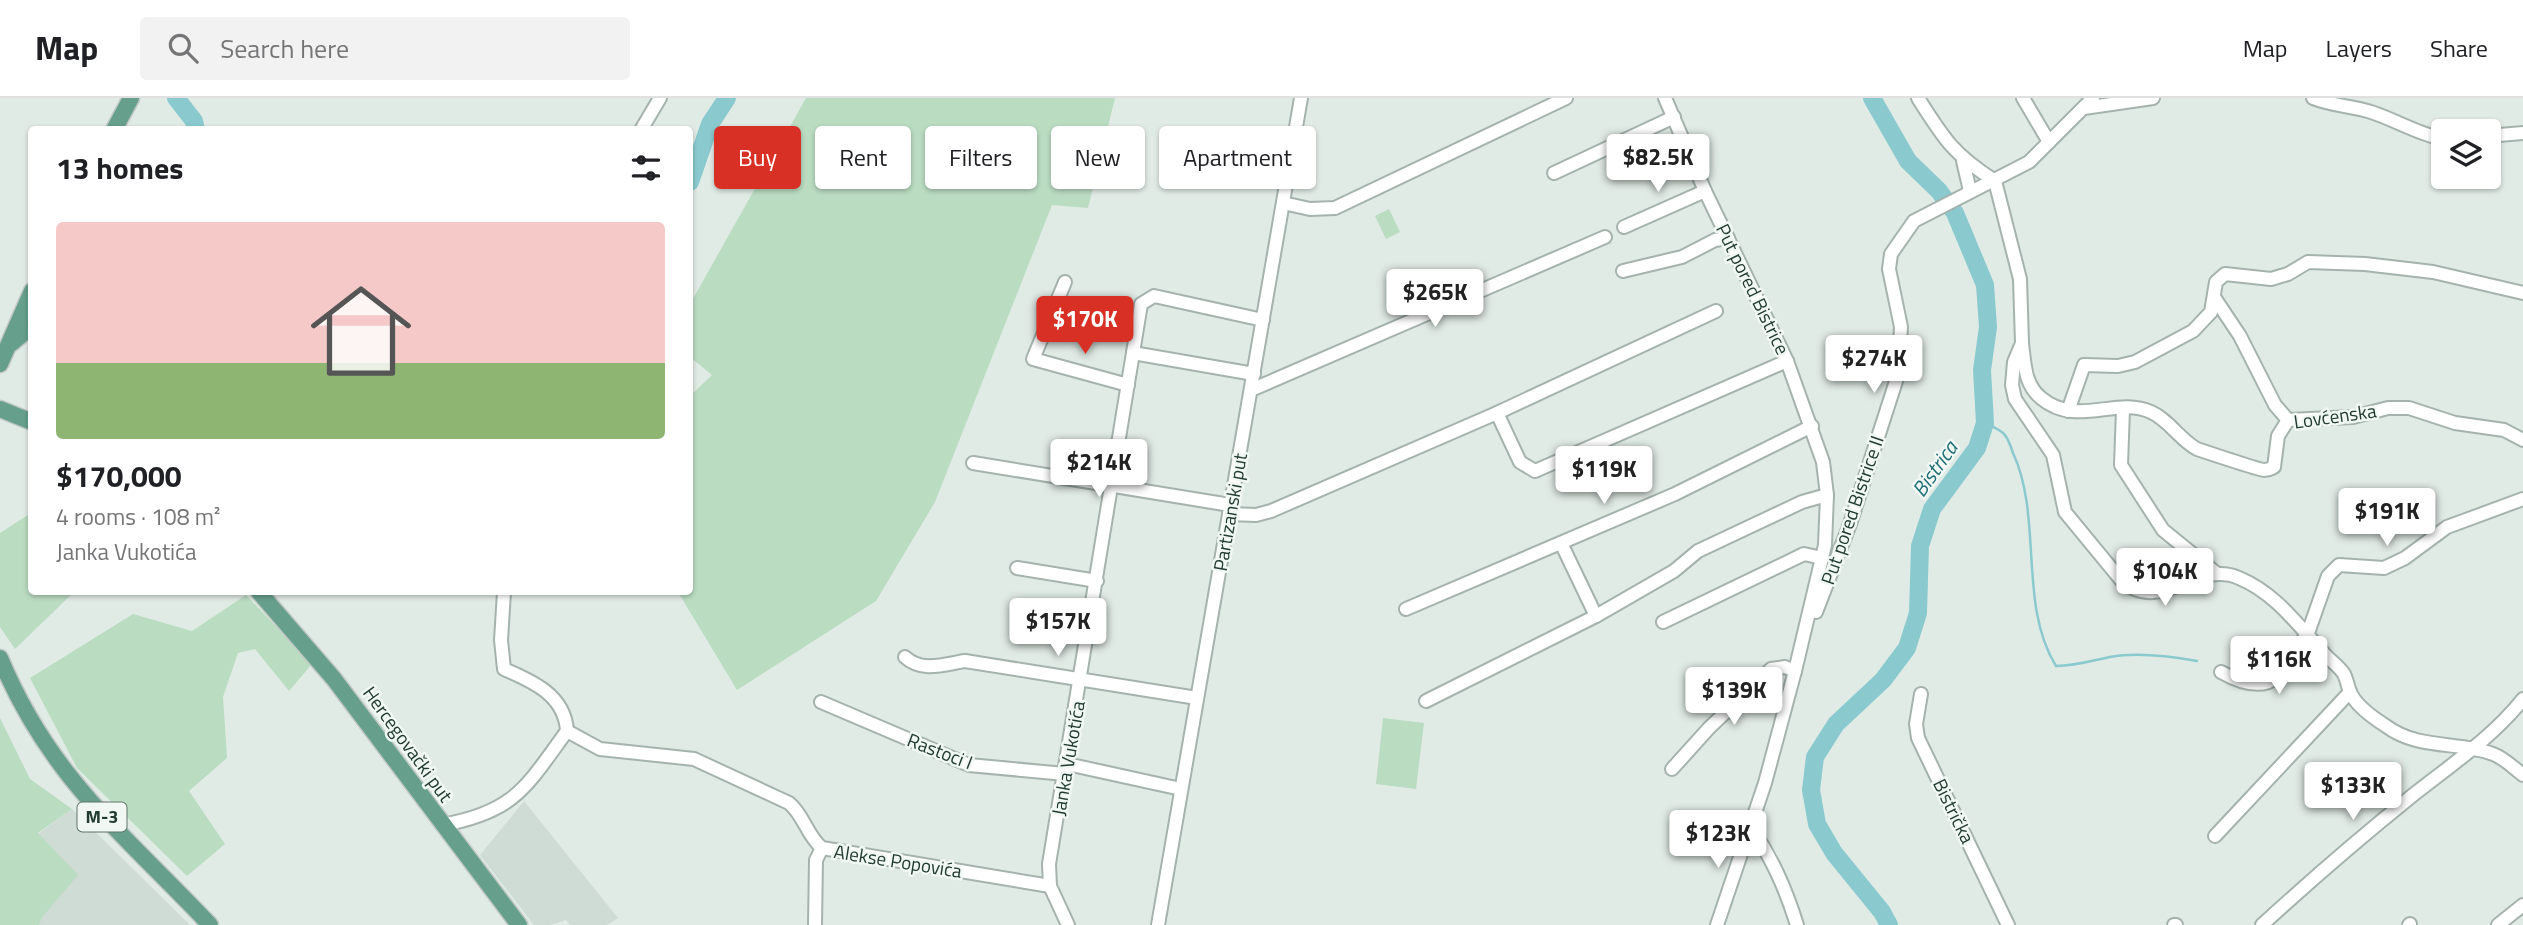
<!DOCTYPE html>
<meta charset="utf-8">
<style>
:root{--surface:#fff;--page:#f2f2f2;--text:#202124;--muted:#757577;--line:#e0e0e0;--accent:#d93025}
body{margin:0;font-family:"Titillium Web",sans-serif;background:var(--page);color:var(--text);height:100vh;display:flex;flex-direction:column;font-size:26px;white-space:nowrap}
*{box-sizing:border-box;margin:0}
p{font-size:23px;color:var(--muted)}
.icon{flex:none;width:38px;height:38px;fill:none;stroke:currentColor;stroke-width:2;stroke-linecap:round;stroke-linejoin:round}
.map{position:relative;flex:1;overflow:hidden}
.drawer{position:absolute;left:28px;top:28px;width:665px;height:469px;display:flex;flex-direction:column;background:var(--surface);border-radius:7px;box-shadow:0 2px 5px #0004}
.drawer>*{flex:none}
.banner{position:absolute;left:714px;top:28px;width:665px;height:63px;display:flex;gap:14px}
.controls{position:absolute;left:2431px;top:21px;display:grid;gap:14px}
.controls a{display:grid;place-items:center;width:70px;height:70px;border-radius:7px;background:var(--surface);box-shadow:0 2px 5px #0004;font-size:35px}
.price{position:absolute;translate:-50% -60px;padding:0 16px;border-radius:7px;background:#fff;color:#222;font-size:23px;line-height:46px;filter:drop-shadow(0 2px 4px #0008)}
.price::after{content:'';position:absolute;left:50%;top:42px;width:21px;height:16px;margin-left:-10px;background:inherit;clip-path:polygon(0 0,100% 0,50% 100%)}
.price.selected{background:var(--accent);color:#fff}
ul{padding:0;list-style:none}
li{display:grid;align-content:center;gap:14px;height:371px;padding:0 28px}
li span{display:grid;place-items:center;height:217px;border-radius:7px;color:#555}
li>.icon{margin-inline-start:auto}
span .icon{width:126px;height:126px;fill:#fffc;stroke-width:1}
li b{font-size:30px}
h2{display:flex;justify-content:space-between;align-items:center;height:84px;padding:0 28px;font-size:30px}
.tag{padding:0 24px;border-radius:7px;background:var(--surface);box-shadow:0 2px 5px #0004;font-size:24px;line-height:63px}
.tag.selected{background:var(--accent);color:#fff}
header{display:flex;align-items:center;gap:42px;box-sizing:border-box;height:98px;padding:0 35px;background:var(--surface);border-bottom:2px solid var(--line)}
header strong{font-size:33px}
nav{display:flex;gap:38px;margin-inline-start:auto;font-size:24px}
.search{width:490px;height:63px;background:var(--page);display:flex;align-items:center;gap:18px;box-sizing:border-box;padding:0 24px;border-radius:7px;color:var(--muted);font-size:26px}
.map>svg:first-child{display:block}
.built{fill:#cfdbd5}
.green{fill:#badcc1}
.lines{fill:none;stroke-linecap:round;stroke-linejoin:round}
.stream{stroke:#8acacf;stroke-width:2.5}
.river{stroke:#8acacf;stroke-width:18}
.minor-casing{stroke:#a4b3ad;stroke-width:16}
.major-casing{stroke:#c1c8c6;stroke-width:19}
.minor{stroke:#fff;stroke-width:12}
.major{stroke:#66a08d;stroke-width:16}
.labels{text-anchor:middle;stroke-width:5;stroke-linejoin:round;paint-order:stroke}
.shield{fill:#f1f8f4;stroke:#60746d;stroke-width:2}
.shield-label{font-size:18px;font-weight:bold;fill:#223b33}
.street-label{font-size:19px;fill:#223b33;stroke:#f1f8f4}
.water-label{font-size:21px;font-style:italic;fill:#1d6e76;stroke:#f1f8f4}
</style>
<header>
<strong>Map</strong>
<div class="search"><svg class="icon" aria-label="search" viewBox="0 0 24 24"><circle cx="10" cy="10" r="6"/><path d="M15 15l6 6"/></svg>Search here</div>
<nav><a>Map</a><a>Layers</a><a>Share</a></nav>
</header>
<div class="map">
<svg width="2523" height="827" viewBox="0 0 2523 827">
<rect width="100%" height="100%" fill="#e1ebe6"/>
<g class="built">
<path d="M 524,703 L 618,820 L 607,827 L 570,827 L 566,822 L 551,827 L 534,827 L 480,757 Z"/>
<path d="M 72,711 L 190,827 L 39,827 L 43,818 L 38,736 Z"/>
</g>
<g class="green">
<path d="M 806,0 L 1115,0 L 1088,110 L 1052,107 L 935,404 L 876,503 L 737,592 L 678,494 L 690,494 L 690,298 L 712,277 L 690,259 L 690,206 Z"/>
<path d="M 1389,111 L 1400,134 L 1386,141 L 1375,118 Z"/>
<path d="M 31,415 L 32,494 L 74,494 L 15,551 L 0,529 L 0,435 Z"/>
<path d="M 246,497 L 312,566 L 289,593 L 255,551 L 238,555 L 223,599 L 227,660 L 189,693 L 225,746 L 187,778 L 77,670 L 30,580 L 133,516 L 192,533 Z"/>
<path d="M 0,620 L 30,681 L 72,711 L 38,735 L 78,777 L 43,818 L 39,827 L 0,827 Z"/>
<path d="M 1383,620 L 1424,625 L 1416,691 L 1376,686 Z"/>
</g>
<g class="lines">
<path class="stream" d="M 1985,325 C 1991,328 1999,331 2004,336 C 2008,340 2011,349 2013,355 C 2043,419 2018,507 2056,568 C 2075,568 2091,563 2110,559 C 2138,554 2169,558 2197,563"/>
<g class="river">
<path d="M 176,0 L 194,23 L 196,32"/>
<path d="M 1872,0 L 1908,63 L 1939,93 L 1955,115 L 1985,187 L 1988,229 L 1982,272 L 1985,325 L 1977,350 L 1932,411 L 1920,448 L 1918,515 L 1907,550 L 1883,582 L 1836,626 L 1815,659 L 1811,692 L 1817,726 L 1834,755 L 1882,814 L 1889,827"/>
<path d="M 690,84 L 710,26 L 727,0"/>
</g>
<g class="minor-casing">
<g id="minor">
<path d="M 1665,0 L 1705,93 L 1787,263 L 1823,364 L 1827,397 L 1825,447 L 1795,573 L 1765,685 L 1717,827"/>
<path d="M 1918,0 C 1944,41 1953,56 1995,83"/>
<path d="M 2023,0 L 2049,44"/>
<path d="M 2313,0 C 2333,8 2353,8 2371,14 C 2396,22 2417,36 2443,41"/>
<path d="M 2084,10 L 2153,0"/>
<path d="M 641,32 L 660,0"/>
<path d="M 2488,38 L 2523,35"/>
<path d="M 1963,63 L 1970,93"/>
<path d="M 1554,75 L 1674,19"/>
<path d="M 1995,83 L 2020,181 L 2022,245 L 2014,264 L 2012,287 L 2015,301 L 2053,357 L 2065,414 L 2121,482 C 2161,518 2196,461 2239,480 C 2275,495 2297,526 2322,553 C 2328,561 2339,568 2344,576 C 2347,582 2348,590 2351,596 C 2357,608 2375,621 2386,628 C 2418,652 2459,643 2493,656 C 2504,660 2514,670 2523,677"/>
<path d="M 1283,105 L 1310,111 L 1335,110 L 1566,0"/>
<path d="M 1624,129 L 1705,93"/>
<path d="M 1623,173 L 1682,159 L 1715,142 L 1728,140"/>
<path d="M 1065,184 L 1033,261 L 1128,287"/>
<path d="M 2214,199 L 2240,238 L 2275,307 L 2288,322"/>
<path d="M 2022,246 C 2025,266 2024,286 2041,300 C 2077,330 2116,298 2151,314 C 2169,322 2180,342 2197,351 C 2203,353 2260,372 2264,372 C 2269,372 2270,371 2274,369 L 2278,338 L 2288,322 L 2353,319 L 2388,310 L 2409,310 L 2455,325 L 2504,332 L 2523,342"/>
<path d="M 1133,255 L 1254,276"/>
<path d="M 1251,292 L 1605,139"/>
<path d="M 2123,311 L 2121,367 L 2163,432 L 2216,475"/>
<path d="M 2068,313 L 2084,267 L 2118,268 L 2135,264 L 2193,233 L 2211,214 L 2216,184 L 2225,176 L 2271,181 L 2288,176 L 2308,164 L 2365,166 L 2433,174 L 2523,195"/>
<path d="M 1497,315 L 1520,364 L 1535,373 L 1787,263"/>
<path d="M 973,365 L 1230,407"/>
<path d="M 1229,416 L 1256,417 L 1271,413 L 1497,315 L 1716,213"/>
<path d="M 1561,445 L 1596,518"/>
<path d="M 1017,470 L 1097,483"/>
<path d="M 1406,511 L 1675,396 L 1812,328"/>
<path d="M 1816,514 L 1850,426 L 1898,277 L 1901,229 L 1889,171 L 1891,156 L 1914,123 L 2029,64 L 2093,0"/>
<path d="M 1663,524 L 1804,456 L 1822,460"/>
<path d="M 905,559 C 922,575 945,566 965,563 L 1197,600"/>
<path d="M 2221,574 C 2237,583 2260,593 2277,579 L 2308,535 L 2328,478 L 2339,467 L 2384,470 L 2405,460 L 2447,429 L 2523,401"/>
<path d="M 1921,596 L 1916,626 L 1918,640 L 2008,827"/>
<path d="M 1426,603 L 1596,518 L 1674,473 L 1698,453 L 1802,404 L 1827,397"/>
<path d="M 821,604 L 969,667 L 1065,676"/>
<path d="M 567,633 L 600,651 L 694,661 L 789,705 C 804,717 807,738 822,750 L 1050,788"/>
<path d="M 1067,666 L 1181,691"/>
<path d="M 1672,671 L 1709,630 L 1771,571 L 1785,569 L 1795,573"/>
<path d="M 442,727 C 515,714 526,689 567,633 C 565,597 532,583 504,571 L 501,542 L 504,494"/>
<path d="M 1750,728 C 1772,760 1785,789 1797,827"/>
<path d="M 2215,738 L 2350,594"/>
<path d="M 815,827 L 816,762 L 822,750"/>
<path d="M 1068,827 L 1050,788 L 1049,766 L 1141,206 L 1154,198 L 1263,222"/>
<path d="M 1158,827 L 1301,0"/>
<path d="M 2174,827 L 2176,827"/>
<path d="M 2262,827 C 2311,782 2361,739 2413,697 C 2451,667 2493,639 2523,601"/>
<path d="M 2409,827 L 2410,826"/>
<path d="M 2498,827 L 2523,807"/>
</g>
</g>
<g class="major-casing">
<g id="major">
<path d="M 114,32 L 131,0"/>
<path d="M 12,245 L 32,228"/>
<path d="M 0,266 L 32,193"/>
<path d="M 0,311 L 32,324"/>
<path d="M 259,494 L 334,581 L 519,827"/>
<path d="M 0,560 C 50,680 124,736 210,827"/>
</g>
</g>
<use href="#minor" class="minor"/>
<use href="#major" class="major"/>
</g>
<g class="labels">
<rect class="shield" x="77.5" y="704.5" width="49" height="29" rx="5"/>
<g class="shield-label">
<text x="102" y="725">M-3</text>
</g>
<g class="street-label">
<text transform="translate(1753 191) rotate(64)" y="7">Put pored Bistrice</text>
<text transform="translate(2335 318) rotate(-8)" y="7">Lovćenska</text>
<text transform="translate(1852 412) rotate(-71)" y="7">Put pored Bistrice II</text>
<text transform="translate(1230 414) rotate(-80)" y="7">Partizanski put</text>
<text transform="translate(408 646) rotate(54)" y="7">Hercegovački put</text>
<text transform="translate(940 653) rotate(21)" y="7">Rastoci I</text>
<text transform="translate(1068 660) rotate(-80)" y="7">Janka Vukotića</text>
<text transform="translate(1954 713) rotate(64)" y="7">Bistrička</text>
<text transform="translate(898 763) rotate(9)" y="7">Alekse Popovića</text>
</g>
<g class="water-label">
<text transform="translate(1935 371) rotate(-55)" y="7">Bistrica</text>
</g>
</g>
</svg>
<div class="controls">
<a><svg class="icon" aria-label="layers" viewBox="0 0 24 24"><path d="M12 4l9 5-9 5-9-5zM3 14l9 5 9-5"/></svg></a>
</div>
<b class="price" style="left:1658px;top:96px">$82.5K</b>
<b class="price" style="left:1435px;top:231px">$265K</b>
<b class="price selected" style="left:1085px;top:258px">$170K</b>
<b class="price" style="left:1874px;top:297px">$274K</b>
<b class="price" style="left:1099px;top:401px">$214K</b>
<b class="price" style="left:1604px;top:408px">$119K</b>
<b class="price" style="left:2387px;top:450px">$191K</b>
<b class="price" style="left:2165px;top:510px">$104K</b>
<b class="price" style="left:1058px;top:560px">$157K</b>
<b class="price" style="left:2279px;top:598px">$116K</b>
<b class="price" style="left:1734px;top:629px">$139K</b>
<b class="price" style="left:2353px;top:724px">$133K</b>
<b class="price" style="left:1718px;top:772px">$123K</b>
<div class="banner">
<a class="tag selected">Buy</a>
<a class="tag">Rent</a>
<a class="tag">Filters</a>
<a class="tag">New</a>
<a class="tag">Apartment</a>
</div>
<section class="drawer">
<h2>13 homes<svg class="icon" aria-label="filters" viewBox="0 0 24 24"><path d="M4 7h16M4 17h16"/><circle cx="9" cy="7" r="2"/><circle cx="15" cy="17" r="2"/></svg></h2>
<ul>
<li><span style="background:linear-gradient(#f6c9c9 65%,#8fb573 0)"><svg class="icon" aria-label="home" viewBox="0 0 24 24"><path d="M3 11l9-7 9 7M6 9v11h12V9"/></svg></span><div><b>$170,000</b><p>4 rooms · 108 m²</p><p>Janka Vukotića</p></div></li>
</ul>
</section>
</div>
